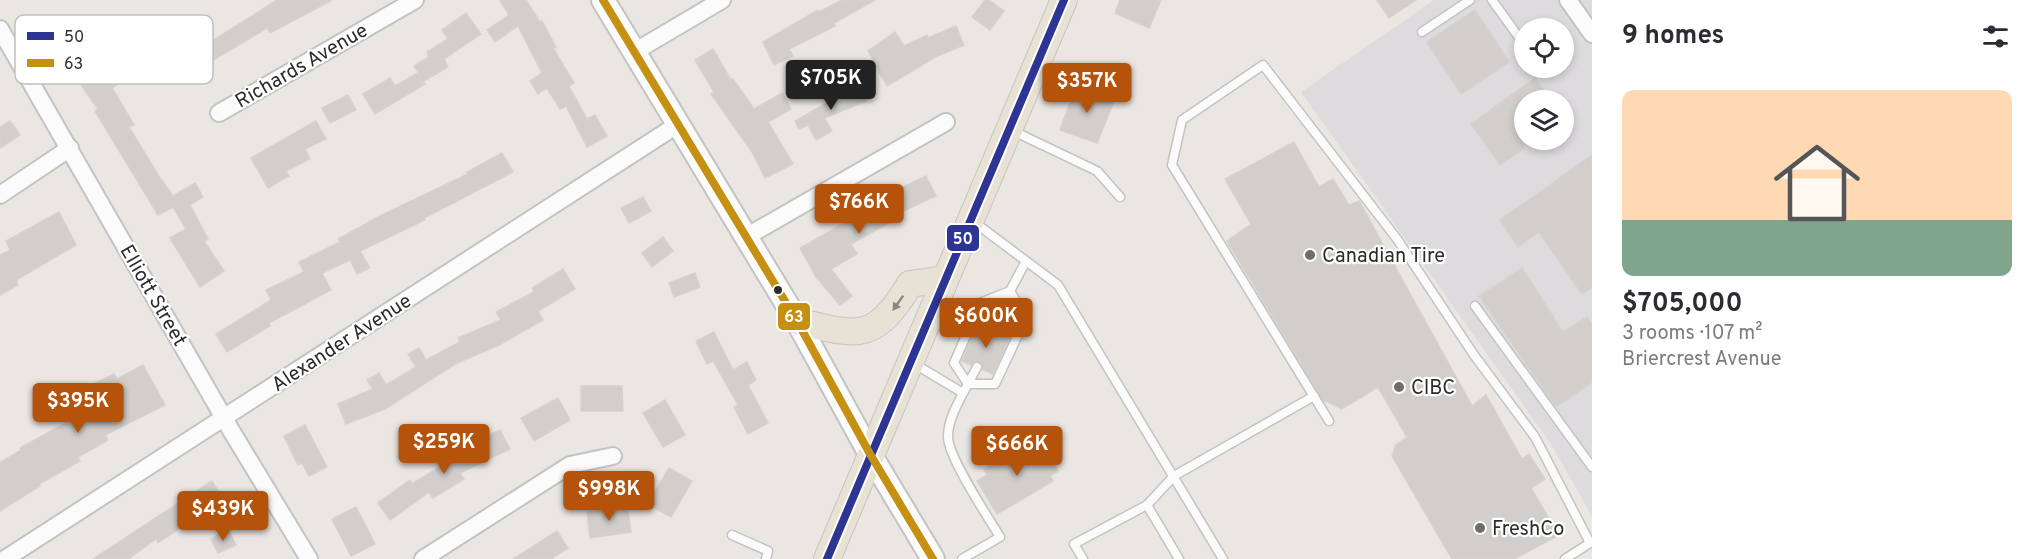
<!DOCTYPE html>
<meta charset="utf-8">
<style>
:root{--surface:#fff;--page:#f2f2f3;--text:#2b2b33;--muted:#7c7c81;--line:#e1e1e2;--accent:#b45309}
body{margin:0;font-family:Overpass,sans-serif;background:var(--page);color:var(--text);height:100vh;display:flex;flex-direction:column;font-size:22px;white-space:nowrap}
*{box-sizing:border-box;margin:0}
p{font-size:20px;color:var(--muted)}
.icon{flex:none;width:33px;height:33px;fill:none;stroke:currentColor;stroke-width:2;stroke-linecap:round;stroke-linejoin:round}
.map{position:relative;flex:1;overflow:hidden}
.sheet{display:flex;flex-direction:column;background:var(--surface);width:450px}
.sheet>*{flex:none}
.fabs{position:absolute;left:1514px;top:18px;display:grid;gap:12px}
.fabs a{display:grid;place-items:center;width:60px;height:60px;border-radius:50%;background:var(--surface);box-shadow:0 3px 9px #0003;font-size:30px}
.price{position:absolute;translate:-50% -51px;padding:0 14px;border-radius:6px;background:var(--accent);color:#fff;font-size:20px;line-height:39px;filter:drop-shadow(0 2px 3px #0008)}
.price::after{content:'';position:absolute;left:50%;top:36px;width:18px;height:14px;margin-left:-9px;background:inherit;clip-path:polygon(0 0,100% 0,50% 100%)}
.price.on{background:#222;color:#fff}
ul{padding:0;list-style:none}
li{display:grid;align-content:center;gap:12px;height:318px;padding:0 30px}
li+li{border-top:2px solid var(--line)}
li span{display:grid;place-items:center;height:186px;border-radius:12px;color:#555}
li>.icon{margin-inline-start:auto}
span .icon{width:108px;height:108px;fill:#fffc;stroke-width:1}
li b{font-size:26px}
h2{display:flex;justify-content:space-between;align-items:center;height:72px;padding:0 30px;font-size:26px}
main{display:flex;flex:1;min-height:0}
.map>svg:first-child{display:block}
.industrial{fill:#dddbde;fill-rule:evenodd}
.building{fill:#d1cecb;stroke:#d5d2ce;stroke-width:1.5}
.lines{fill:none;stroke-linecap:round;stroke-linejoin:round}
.lane-casing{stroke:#c4c3c3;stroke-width:11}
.street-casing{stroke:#c4c3c3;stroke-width:20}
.secondary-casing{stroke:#c4c3c3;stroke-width:26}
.primary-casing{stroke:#c6c4c2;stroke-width:28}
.lane{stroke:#fcfbfb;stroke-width:8}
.street{stroke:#fcfbfb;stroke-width:16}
.secondary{stroke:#fcfbfb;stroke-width:22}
.primary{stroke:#e7e2d4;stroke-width:26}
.bus-1-casing{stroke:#fff;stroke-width:12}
.bus-2-casing{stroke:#fff;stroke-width:12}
.bus-1{stroke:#2e3491;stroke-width:8}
.bus-2{stroke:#c69013;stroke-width:8}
.oneway{fill:#8a8780}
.poi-dot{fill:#6e6d6c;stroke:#fff;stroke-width:2}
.bus-dot{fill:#2c2c2c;stroke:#fff;stroke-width:2}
.labels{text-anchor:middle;stroke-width:4.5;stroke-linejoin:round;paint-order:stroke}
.street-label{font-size:20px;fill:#2c2c2c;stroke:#fff}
.poi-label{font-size:20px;fill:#2c2c2c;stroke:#fff;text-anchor:start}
.key{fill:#fff;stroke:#c0c0c0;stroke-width:1.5}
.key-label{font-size:16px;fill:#2c2c2c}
.line-badge{stroke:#fff;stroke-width:2}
.badge-label{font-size:16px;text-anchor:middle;font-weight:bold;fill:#fff}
</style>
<main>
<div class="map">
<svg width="1592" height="559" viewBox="0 0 1592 559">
<rect width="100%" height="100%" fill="#eae6e2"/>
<path class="industrial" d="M 1434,0 L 1592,0 L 1592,516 L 1551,444 L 1301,92 ZM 1524,28 L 1563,28 L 1563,68 L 1524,68 ZM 1524,100 L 1563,100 L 1563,140 L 1524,140 Z"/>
<g class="building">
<path d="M 277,0 L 332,0 L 270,33 L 267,28 L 190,74 L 180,55 L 208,40 L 209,43 Z"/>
<path d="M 500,0 L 526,0 L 540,22 L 542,21 L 556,47 L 553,48 L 574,83 L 569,86 L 587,119 L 595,115 L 607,136 L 587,147 L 566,106 L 560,109 L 547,88 L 538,94 L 530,81 L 542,73 L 518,26 L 495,42 L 487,30 L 509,15 Z"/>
<path d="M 842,0 L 875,0 L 834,23 L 835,26 L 789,49 L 793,56 L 774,65 L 763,42 L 818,10 L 819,12 Z"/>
<path d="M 985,0 L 989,0 L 1004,11 L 990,30 L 972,17 Z"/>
<path d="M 1120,0 L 1161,0 L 1149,28 L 1115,13 Z"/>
<path d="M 1377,0 L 1416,0 L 1389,18 Z"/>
<path d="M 1475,10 L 1509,62 L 1461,94 L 1427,42 Z"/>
<path d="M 466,13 L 481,34 L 444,59 L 448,67 L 424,81 L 414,66 L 429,57 L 427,52 L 448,39 L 442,30 Z"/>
<path d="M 85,25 L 97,43 L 94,45 L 121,82 L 112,88 L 134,125 L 129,127 L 158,175 L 173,196 L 195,183 L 203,197 L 190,205 L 208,239 L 204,241 L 224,271 L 200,287 L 170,238 L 186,229 L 173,207 L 158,215 L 95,111 L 98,109 L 75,76 L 79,74 L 58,43 Z"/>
<path d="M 956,26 L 964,45 L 937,56 L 887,86 L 868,51 L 895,32 L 904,46 L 927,35 L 928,38 Z"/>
<path d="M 713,49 L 731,80 L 733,79 L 754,109 L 782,93 L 791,109 L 768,122 L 793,164 L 765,178 L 752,152 L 711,94 L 714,92 L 695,60 Z"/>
<path d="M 418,73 L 425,84 L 375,114 L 363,94 L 390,78 L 395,86 Z"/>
<path d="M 1535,78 L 1551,100 L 1524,100 L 1524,148 L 1500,165 L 1471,124 Z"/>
<path d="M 859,84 L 867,101 L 824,118 L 832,131 L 816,140 L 808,125 L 799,129 L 795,121 L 837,97 L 835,94 Z"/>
<path d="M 1076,86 L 1115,99 L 1097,143 L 1060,130 Z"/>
<path d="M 348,95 L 356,110 L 330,123 L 322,108 Z"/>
<path d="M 10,121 L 20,135 L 0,148 L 0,127 Z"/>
<path d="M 316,121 L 326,139 L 305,149 L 310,159 L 286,171 L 289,176 L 268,188 L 251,158 Z"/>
<path d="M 1294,142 L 1319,187 L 1333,179 L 1349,205 L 1359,201 L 1472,406 L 1486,395 L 1522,459 L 1529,454 L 1545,479 L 1531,488 L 1559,535 L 1514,559 L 1452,559 L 1392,456 L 1396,445 L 1407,437 L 1378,387 L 1342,409 L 1323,400 L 1227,241 L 1251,224 L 1225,179 Z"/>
<path d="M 502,153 L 513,172 L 424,218 L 425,220 L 360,251 L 370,268 L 357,274 L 350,260 L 322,273 L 331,290 L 269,323 L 270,326 L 227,352 L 216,334 L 271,300 L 266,290 L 304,272 L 299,262 L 340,242 L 338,239 L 380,216 L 468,174 L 467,172 Z"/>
<path d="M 1592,155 L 1592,288 L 1582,294 L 1539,232 L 1518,247 L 1500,220 Z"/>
<path d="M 926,176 L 936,196 L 899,213 L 901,216 L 851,244 L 857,254 L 831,269 L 852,296 L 840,305 L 816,277 L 800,248 L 900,192 L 899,189 Z"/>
<path d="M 643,197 L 651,211 L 629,223 L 621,208 Z"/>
<path d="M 59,212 L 76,245 L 16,280 L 18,285 L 0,295 L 0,255 L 10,250 L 6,241 Z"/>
<path d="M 663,237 L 673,251 L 652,267 L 642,253 Z"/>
<path d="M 1522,268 L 1563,332 L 1587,317 L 1592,325 L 1592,382 L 1556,407 L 1479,296 Z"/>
<path d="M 563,269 L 575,289 L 538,311 L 543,320 L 499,345 L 455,364 L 385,409 L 346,424 L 338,404 L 373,389 L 367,380 L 379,373 L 386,385 L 416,367 L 408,354 L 419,348 L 426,360 L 460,342 L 458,338 L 501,320 L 496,312 L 534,292 L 532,288 Z"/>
<path d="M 695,273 L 700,287 L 674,297 L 669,283 Z"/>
<path d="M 978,324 L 988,328 L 991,336 L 1000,333 L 1010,337 L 993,374 L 983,370 L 979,361 L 971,365 L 962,361 Z"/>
<path d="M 714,332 L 733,370 L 747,362 L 756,380 L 748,385 L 768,423 L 748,434 L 734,407 L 738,405 L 713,361 L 707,364 L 696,341 Z"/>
<path d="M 143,365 L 165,405 L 105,435 L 108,440 L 78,457 L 80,461 L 39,484 L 40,486 L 0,511 L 0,463 L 21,450 L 20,448 L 102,403 L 93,384 L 114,374 L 117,379 Z"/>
<path d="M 581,386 L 622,386 L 623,411 L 581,411 Z"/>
<path d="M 558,398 L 570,420 L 534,441 L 521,418 Z"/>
<path d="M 665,400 L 685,435 L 663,447 L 643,413 Z"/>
<path d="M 305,425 L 327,467 L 309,476 L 302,463 L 298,465 L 284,436 Z"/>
<path d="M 500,430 L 510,449 L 460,473 L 464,479 L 433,498 L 429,492 L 390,520 L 378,503 L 410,480 L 412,484 L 461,454 L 459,450 Z"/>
<path d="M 1036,443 L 1040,450 L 1044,447 L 1058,471 L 1050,476 L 1053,481 L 997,514 L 977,481 L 987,475 L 984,469 L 1023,446 L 1025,450 Z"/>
<path d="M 669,468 L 692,481 L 671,517 L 648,504 Z"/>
<path d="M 212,481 L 223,499 L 158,543 L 156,539 L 128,559 L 93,559 Z"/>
<path d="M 627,506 L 631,532 L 590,538 L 587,512 Z"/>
<path d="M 356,507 L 375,544 L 351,556 L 332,519 Z"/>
<path d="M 228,530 L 236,545 L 218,553 L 211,539 Z"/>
<path d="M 557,531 L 568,548 L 551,559 L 513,559 Z"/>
</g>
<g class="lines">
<g class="lane-casing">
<g id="lane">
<path d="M 1492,0 L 1523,43"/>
<path d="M 1422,32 L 1470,0"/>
<path d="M 1011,130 L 1097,171 L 1120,197"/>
<path d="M 974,222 L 1058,285 L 1223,559"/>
<path d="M 1475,306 L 1592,467"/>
<path d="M 994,330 L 1010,291"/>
<path d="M 913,363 L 963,393 C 956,407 948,421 948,437 C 948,457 988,517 1000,537 L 962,559"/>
<path d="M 977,367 L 968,384 L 995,384 L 1026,318 L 1010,291"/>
<path d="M 963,393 L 968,384 L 954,363 L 980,303 L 1010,291 L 1026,261"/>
<path d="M 1329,421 L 1172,165 L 1182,120 L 1263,65 L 1397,239 L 1474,355 L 1535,437 L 1590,543 L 1565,559"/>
<path d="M 1147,505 L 1179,559"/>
<path d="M 732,535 L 768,551 L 766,559"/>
<path d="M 1083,559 L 1074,544 L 1147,505 L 1174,476 L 1314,396"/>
</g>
</g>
<g class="street-casing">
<g id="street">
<path d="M 1568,0 L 1592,34"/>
<path d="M 0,29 L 232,432 L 309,559"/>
<path d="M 634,52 L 722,0"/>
<path d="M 219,113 L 415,0"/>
<path d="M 0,195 L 70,148"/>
<path d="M 744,238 L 946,122"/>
<path d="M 5,559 L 677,125"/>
<path d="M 423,559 L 570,465 L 613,456"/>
</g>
</g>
<g class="secondary-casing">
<path id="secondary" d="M 603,0 L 797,321 L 870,454 L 933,559"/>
</g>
<g class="primary-casing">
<g id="primary">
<path d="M 797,321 C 858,336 874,343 910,284 L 945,279"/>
<path d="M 827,559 L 1064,0"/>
</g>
</g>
<use href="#lane" class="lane"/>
<use href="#street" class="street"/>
<use href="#secondary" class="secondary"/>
<use href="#primary" class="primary"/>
<g class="bus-1-casing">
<path id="bus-1" d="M 827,559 L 1064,0"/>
</g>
<g class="bus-2-casing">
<path id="bus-2" d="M 603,0 L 797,321 L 870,454 L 933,559"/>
</g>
<use href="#bus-1" class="bus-1"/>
<use href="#bus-2" class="bus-2"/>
</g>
<defs><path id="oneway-solid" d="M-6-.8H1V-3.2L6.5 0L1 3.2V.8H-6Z" transform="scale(1.5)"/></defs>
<use class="oneway" href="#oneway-solid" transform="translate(898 303) rotate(125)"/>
<g class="poi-dot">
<circle cx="1310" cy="255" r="6"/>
<circle cx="1399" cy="387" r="6"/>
<circle cx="1480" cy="528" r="6"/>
</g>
<circle class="bus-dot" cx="778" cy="290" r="5"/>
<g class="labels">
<g class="street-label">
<text transform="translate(301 65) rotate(-30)" y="7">Richards Avenue</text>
<text transform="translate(154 295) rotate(60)" y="7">Elliott Street</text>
<text transform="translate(341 342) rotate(-33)" y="7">Alexander Avenue</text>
</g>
<g class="poi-label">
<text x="1322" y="262">Canadian Tire</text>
<text x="1411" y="394">CIBC</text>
<text x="1492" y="535">FreshCo</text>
</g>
</g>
<rect x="15" y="15" width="198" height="69" rx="9" class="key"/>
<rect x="27" y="32" width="27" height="8" fill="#2e3491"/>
<rect x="27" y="59" width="27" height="8" fill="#c69013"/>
<g class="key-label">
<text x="64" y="42">50</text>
<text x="64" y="69">63</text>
</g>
<g class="line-badge">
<rect x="946" y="224" width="34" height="28" rx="6" fill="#2e3491"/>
<rect x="777" y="302" width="34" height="29" rx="6" fill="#c69013"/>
</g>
<g class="badge-label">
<text x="963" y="244">50</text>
<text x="794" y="322">63</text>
</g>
</svg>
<div class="fabs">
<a><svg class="icon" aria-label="locate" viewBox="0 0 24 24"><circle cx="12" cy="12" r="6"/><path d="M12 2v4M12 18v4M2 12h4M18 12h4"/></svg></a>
<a><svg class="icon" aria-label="layers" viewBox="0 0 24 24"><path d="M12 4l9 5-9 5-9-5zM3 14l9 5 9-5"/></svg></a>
</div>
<b class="price on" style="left:831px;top:111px">$705K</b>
<b class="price" style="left:1087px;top:114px">$357K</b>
<b class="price" style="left:859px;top:235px">$766K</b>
<b class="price" style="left:986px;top:349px">$600K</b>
<b class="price" style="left:78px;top:434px">$395K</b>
<b class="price" style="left:444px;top:475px">$259K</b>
<b class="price" style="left:1017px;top:477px">$666K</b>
<b class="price" style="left:609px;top:522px">$998K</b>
<b class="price" style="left:223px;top:542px">$439K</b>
</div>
<section class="sheet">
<h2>9 homes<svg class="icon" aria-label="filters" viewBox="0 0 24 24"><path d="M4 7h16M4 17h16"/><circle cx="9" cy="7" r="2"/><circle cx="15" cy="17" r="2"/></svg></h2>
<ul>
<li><span style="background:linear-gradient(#ffd9b3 70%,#7fa58c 0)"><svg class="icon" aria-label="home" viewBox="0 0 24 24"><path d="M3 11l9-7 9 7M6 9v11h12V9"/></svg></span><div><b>$705,000</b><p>3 rooms · 107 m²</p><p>Briercrest Avenue</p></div></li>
</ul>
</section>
</main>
